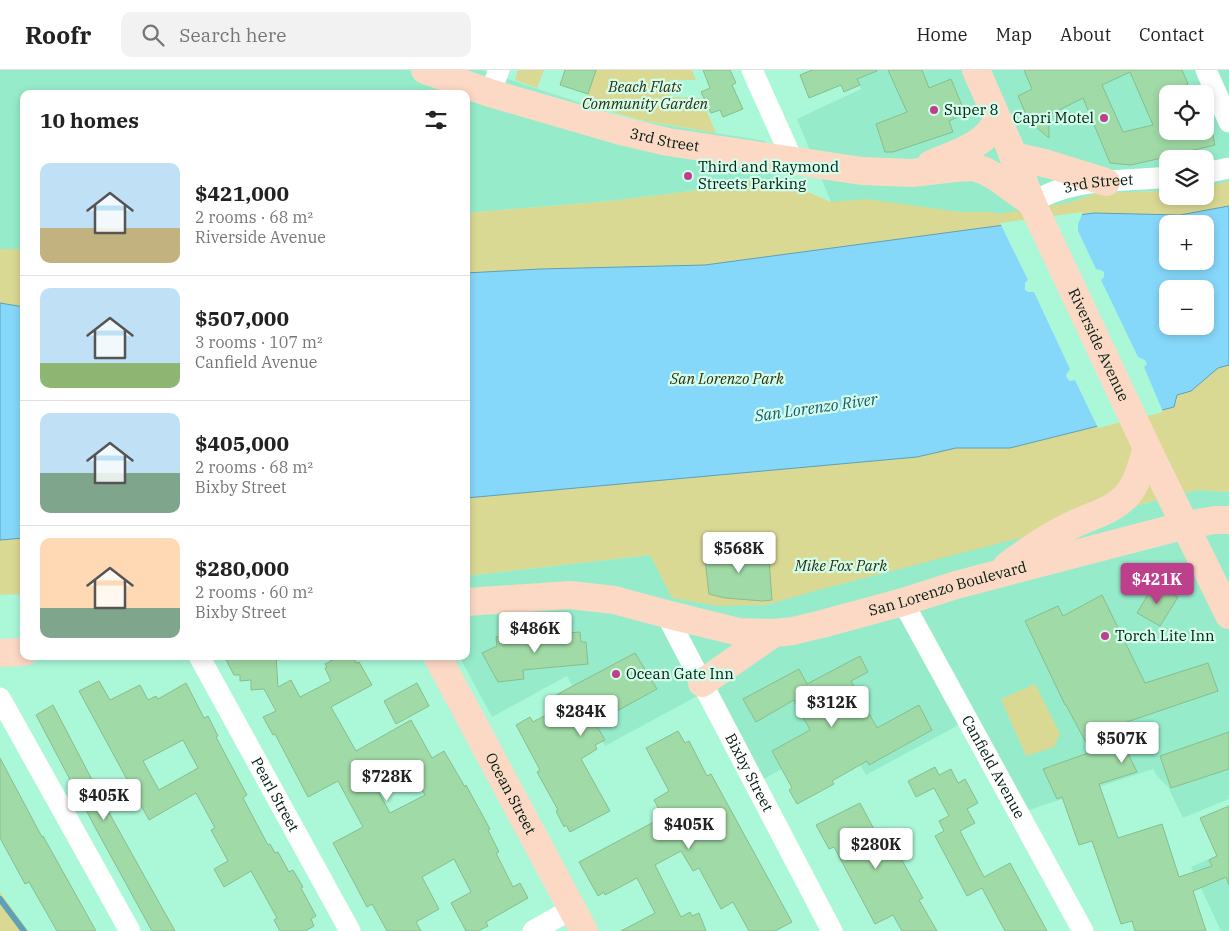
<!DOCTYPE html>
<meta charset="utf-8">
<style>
:root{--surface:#fff;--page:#f2f2f2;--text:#222;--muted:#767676;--line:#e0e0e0;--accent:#be3f8b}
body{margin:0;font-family:"IBM Plex Serif",serif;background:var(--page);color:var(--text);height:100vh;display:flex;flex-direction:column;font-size:19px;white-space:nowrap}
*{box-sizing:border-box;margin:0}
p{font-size:16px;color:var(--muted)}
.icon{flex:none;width:28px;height:28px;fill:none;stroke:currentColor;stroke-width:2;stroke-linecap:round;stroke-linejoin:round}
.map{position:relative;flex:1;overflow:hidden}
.panel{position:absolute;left:20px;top:20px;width:450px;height:570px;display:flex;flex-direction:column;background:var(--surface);border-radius:10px;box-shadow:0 2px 8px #0003}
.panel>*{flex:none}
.buttons{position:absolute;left:1159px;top:15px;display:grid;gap:10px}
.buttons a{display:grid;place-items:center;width:55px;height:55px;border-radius:10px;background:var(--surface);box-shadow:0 2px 8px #0003;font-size:25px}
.price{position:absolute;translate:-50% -42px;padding:0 11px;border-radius:5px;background:#fff;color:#222;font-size:16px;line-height:32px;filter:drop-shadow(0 1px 2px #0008)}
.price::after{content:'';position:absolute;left:50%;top:30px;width:15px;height:11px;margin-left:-8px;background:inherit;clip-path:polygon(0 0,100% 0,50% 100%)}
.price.active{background:var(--accent);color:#fff}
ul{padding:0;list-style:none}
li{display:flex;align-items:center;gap:15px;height:125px;padding:0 20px}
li+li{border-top:1px solid var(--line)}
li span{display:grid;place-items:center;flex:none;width:140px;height:100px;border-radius:10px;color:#555}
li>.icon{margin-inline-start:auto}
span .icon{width:60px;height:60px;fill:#fffc;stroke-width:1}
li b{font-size:21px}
h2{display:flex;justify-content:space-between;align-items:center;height:60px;padding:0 20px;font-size:21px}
header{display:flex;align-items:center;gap:30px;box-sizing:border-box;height:70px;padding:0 25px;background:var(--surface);border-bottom:1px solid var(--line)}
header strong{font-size:24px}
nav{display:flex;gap:28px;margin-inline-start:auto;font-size:18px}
.search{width:350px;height:45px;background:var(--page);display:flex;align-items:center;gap:12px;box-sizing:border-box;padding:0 18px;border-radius:10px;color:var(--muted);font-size:19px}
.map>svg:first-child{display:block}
.built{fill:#96ecca;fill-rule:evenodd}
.green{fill:#dad993;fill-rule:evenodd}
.water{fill:#86d8fb;stroke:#5ea0b5;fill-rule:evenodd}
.pier{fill:#abf8d9}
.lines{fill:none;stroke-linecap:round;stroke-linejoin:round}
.stream{stroke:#5ea0b5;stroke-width:6}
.building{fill:#a0daa6;stroke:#88bd8d;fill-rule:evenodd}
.street{stroke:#fff;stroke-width:21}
.secondary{stroke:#fcd9c5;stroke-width:28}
.poi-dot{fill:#be3f8b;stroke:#d2feeb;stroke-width:2}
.labels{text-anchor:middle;stroke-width:4.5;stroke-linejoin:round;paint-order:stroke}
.park-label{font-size:15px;font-style:italic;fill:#2e2d0c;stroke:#d2feeb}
.poi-label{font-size:15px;fill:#001c11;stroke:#d2feeb;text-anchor:start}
.street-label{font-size:15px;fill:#001c11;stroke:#d2feeb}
.water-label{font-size:16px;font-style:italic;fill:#195a72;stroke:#d2feeb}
</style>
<header>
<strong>Roofr</strong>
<div class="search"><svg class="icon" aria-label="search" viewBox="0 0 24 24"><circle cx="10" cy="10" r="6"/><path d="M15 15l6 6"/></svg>Search here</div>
<nav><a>Home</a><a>Map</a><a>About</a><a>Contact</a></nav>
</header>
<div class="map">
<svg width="1229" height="861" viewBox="0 0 1229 861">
<rect width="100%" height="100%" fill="#abf8d9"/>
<g class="built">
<path d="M 0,0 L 481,0 L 629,49 L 765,71 L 782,111 L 752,109 L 684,122 L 611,131 L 466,143 L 466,24 L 24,24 L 24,179 L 0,179 Z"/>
<path d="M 853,0 L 1229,0 L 1229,111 L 1205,117 L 1205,89 L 1168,89 L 1167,121 L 1097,123 L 1068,133 L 997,145 L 995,142 L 960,142 L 831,132 L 797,49 L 861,19 ZM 1168,24 L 1205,24 L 1205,61 L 1168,61 Z"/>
<path d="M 1198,420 L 1229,422 L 1229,729 L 1183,748 L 1168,717 L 1158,707 L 1153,699 L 1017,744 L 966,651 L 866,705 L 843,665 L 751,716 L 701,624 L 605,676 L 567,606 L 492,647 L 459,586 L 466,586 L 466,506 L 650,485 L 1059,458 L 1171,426 Z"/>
<path d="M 1229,780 L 1229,861 L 1221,861 L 1191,797 Z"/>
</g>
<g class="green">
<path d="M 518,0 L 544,0 L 537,18 L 515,10 Z"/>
<path d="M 596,0 L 692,0 L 696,10 L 670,10 L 671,27 L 701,28 L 716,63 L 640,50 L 585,34 Z"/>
<path d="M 752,110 L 783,111 L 831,132 L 866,129 L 960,142 L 995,142 L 997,144 L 1068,133 L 1097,123 L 1167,121 L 1168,126 L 1205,126 L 1205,117 L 1229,111 L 1229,422 L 1198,420 L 1171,426 L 1059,458 L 818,520 L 766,535 L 718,536 L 672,528 L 650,485 L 466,506 L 466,143 L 611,131 L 684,122 ZM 1168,154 L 1205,154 L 1205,191 L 1168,191 ZM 1168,219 L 1205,219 L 1205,256 L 1168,256 Z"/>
<path d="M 0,179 L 24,179 L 24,524 L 0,525 Z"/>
<path d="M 1035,614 L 1060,664 L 1054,677 L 1026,686 L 1001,629 Z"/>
<path d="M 0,822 L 28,861 L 0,861 Z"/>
</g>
<g class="water">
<path d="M 1229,136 L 1229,295 L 1218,298 L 1191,321 L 1177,325 L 1174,337 L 1010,378 L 956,378 L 917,387 L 466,428 L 466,203 L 540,199 L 705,195 L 1094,143 L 1180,145 ZM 1168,154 L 1205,154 L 1205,191 L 1168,191 ZM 1168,219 L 1205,219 L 1205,256 L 1168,256 Z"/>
<path d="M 0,233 L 24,237 L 24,468 L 0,470 Z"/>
</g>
<path class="pier" d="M 1083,142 L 1078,154 L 1078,161 L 1096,199 L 1101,200 L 1104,202 L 1104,207 L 1101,210 L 1138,287 L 1145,290 L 1147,294 L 1144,297 L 1163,342 L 1098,358 L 1075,310 L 1070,311 L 1067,308 L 1066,305 L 1070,299 L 1034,222 L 1028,222 L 1025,220 L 1025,213 L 1028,210 L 1000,153 Z"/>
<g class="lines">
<path class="stream" d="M 0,829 L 24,861"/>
</g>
<g class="building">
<path d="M 565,0 L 596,0 L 588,24 L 560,15 Z"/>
<path d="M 703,0 L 730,0 L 736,13 L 732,15 L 743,39 L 723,47 L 720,40 L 711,43 L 701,22 L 710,18 Z"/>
<path d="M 812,0 L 877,0 L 877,1 L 857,9 L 860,15 L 844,22 L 841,15 L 809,28 L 800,5 Z"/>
<path d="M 888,0 L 922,0 L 929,18 L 951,9 L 963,38 L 960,46 L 949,51 L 953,62 L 893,82 L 885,82 L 876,54 L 907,42 Z"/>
<path d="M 1024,0 L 1182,0 L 1188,14 L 1181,17 L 1184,24 L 1168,24 L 1168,61 L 1212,61 L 1215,75 L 1168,86 L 1168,89 L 1166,87 L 1131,95 L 1110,93 L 1083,28 L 1049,45 L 1049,68 L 1029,51 L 1018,26 L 1032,19 ZM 1130,2 L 1153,55 L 1123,62 L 1102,15 Z"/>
<path d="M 768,477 L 772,530 L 763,531 L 725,528 L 709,524 L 704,481 Z"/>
<path d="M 1155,513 L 1178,527 L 1160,556 L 1137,543 Z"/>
<path d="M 1102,525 L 1145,613 L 1208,593 L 1218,621 L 1115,656 L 1137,702 L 1099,714 L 1118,768 L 1162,754 L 1179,807 L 1212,796 L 1209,790 L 1217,786 L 1200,748 L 1229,736 L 1229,815 L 1226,807 L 1193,821 L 1206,861 L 1135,861 L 1132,851 L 1121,854 L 1092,771 L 1079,775 L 1062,727 L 1057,729 L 1043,699 L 1091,682 L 1066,635 L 1065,635 L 1025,551 L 1058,536 L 1063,546 Z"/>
<path d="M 580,562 L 581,572 L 586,572 L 588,594 L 523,600 L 524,609 L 498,612 L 482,583 L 497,576 L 496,567 L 512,565 L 513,567 Z"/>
<path d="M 635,583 L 657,619 L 595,653 L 605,670 L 595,675 L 597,679 L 581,689 L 610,741 L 570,762 L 566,755 L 564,757 L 556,741 L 558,740 L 537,702 L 540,700 L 516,655 L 530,647 L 533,652 L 562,636 L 556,625 Z"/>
<path d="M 224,586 L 276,586 L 278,617 L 291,610 L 300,627 L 331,611 L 325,598 L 327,597 L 325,594 L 340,586 L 353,586 L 356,593 L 359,592 L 372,615 L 331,637 L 356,681 L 411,650 L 432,688 L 444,681 L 465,717 L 466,715 L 490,759 L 488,760 L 499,782 L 496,783 L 513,817 L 520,813 L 528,828 L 486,852 L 488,856 L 478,861 L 466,861 L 451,833 L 471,822 L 454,789 L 422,807 L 439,839 L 416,852 L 421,861 L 387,861 L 372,834 L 367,837 L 333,773 L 363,757 L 338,711 L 308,727 L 275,664 L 273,665 L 263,647 L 276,641 L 264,619 L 251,620 L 251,610 L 240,611 L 240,605 L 234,605 ZM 406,692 L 425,725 L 390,743 L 372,710 Z"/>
<path d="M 860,586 L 868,602 L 851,611 L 877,658 L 919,635 L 932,660 L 869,695 L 867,691 L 832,711 L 834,714 L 797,734 L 789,720 L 792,718 L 772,681 L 810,660 L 794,630 L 756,652 L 743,629 L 799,599 L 807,614 Z"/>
<path d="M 99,611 L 110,630 L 140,615 L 148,630 L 156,626 L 158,629 L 186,613 L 204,648 L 208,646 L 218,666 L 216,667 L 247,725 L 243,728 L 268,775 L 270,774 L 275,783 L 278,782 L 289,802 L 293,800 L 303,817 L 301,818 L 316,846 L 311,849 L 314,856 L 305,861 L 280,861 L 274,850 L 277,848 L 251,801 L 224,817 L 214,799 L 228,791 L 211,760 L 215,758 L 196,723 L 149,750 L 79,621 ZM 183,670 L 198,698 L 159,720 L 143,691 Z"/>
<path d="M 417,613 L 429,636 L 396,654 L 384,631 Z"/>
<path d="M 53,635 L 113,750 L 175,861 L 152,861 L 96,759 L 36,645 Z"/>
<path d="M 678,661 L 685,673 L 689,671 L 707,706 L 711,704 L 792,852 L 775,861 L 749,861 L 733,832 L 721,839 L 699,798 L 693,801 L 681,781 L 655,795 L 681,847 L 690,842 L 692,846 L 699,843 L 706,861 L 621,861 L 655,843 L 637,808 L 605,825 L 604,822 L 598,826 L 579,792 L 663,747 L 654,730 L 669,721 L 646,678 Z"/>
<path d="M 1229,662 L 1229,699 L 1171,718 L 1160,686 Z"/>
<path d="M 0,688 L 42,767 L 43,766 L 96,861 L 57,861 L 29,812 L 25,814 L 6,779 L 0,768 Z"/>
<path d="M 935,697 L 939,705 L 951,699 L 958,713 L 965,709 L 978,733 L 967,739 L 975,753 L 960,761 L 984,807 L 1010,793 L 1047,861 L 1005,861 L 982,818 L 967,826 L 935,766 L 944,761 L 939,751 L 949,746 L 934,718 L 916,727 L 908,711 Z"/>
<path d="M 860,733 L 876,763 L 884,758 L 923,828 L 919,830 L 937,861 L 902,861 L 893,845 L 875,854 L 834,777 L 829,779 L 816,755 Z"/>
</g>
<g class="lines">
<g class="street">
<path d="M 752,0 L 793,91"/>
<path d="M 1206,0 L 1229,52"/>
<path d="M 490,23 L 499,0"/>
<path d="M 1205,103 L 1229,98"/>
<path id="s1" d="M 1032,133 C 1070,107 1123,112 1168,107"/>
<path id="s2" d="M 903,532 L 1083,861"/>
<path id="s3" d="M 666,544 L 832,861"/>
<path id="s4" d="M 199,586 L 350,861"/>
<path d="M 0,628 L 130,861"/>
<path d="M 533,861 L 572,839"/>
</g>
<g class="secondary">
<path id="s5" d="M 425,0 L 490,23 L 621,61 L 668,72 L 862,101 L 912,103 L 955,98 L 973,97 L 985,101 L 996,107 L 1032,133"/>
<path id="s6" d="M 976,0 L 1011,80 L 1032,133 L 1147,378 L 1229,545"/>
<path d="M 1013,86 L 1048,94 L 1106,112"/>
<path d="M 931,94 C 954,84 988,75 997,49"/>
<path d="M 1007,496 C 1028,480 1049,466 1072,455 C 1092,445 1114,441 1128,424 C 1139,411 1142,392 1147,378"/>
<path id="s7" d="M 466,532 L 570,525 L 614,530 L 666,544 L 739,562 L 774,563 L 793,561 L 822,554 L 903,532 L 956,515 L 1186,455 L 1215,450 L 1229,450"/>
<path d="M 0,583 L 24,582"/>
<path id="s8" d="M 437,586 L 584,861"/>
<path d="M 702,613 L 774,563"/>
</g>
</g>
<g class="poi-dot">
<circle cx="934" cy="40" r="5"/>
<circle cx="1104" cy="48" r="5"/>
<circle cx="688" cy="106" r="5"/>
<circle cx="1105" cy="566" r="5"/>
<circle cx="616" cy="604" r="5"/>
</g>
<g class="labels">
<g class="park-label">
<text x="645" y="22">Beach Flats<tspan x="645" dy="17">Community Garden</tspan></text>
<text x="727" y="314">San Lorenzo Park</text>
<text x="841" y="501">Mike Fox Park</text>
</g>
<g class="poi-label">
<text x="944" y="45">Super 8</text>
<text x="1094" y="53" text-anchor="end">Capri Motel</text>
<text x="698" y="102">Third and Raymond<tspan x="698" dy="17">Streets Parking</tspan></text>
<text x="1115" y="571">Torch Lite Inn</text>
<text x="626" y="609">Ocean Gate Inn</text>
</g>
<g class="street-label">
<text dy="5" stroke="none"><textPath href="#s5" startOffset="250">3rd Street</textPath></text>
<text dy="5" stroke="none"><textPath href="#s1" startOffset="70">3rd Street</textPath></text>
<text dy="5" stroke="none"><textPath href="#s6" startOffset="301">Riverside Avenue</textPath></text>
<text dy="5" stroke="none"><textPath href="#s7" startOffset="492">San Lorenzo Boulevard</textPath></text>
<text dy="5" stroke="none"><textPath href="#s2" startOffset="188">Canfield Avenue</textPath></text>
<text dy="5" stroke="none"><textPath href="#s3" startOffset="179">Bixby Street</textPath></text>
<text dy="5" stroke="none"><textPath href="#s4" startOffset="158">Pearl Street</textPath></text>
<text dy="5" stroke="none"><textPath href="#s8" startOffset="156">Ocean Street</textPath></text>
</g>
<g class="water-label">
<text transform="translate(816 337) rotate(-8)" y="6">San Lorenzo River</text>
</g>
</g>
</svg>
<div class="buttons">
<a><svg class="icon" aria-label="locate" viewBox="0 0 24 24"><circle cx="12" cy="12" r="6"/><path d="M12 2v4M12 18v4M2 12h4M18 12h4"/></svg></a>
<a><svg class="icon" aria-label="layers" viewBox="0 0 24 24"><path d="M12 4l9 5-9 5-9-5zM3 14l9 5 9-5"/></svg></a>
<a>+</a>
<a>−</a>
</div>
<b class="price" style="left:739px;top:504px">$568K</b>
<b class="price active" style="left:1157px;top:535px">$421K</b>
<b class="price" style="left:535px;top:584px">$486K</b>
<b class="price" style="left:832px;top:658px">$312K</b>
<b class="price" style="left:581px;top:667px">$284K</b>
<b class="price" style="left:1122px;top:694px">$507K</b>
<b class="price" style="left:387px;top:732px">$728K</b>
<b class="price" style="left:104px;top:751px">$405K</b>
<b class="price" style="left:689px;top:780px">$405K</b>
<b class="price" style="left:876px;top:800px">$280K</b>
<section class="panel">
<h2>10 homes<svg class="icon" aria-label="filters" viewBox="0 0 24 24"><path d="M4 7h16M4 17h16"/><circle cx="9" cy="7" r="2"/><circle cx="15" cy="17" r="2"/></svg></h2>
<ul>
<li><span style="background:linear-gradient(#bfe0f5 65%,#c2b280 0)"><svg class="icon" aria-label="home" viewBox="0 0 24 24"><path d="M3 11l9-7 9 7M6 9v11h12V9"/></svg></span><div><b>$421,000</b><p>2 rooms · 68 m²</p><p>Riverside Avenue</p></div></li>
<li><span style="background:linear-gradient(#bfe0f5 75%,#8fb573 0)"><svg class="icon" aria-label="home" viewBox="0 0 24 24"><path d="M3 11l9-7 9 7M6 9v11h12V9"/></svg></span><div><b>$507,000</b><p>3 rooms · 107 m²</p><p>Canfield Avenue</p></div></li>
<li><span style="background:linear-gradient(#bfe0f5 60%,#7fa58c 0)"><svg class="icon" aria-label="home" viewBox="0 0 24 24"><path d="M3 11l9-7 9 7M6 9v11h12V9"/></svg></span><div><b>$405,000</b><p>2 rooms · 68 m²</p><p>Bixby Street</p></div></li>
<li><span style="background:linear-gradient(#ffd9b3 70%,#7fa58c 0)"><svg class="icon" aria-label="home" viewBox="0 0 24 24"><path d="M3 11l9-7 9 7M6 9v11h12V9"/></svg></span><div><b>$280,000</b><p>2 rooms · 60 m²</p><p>Bixby Street</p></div></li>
</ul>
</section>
</div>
